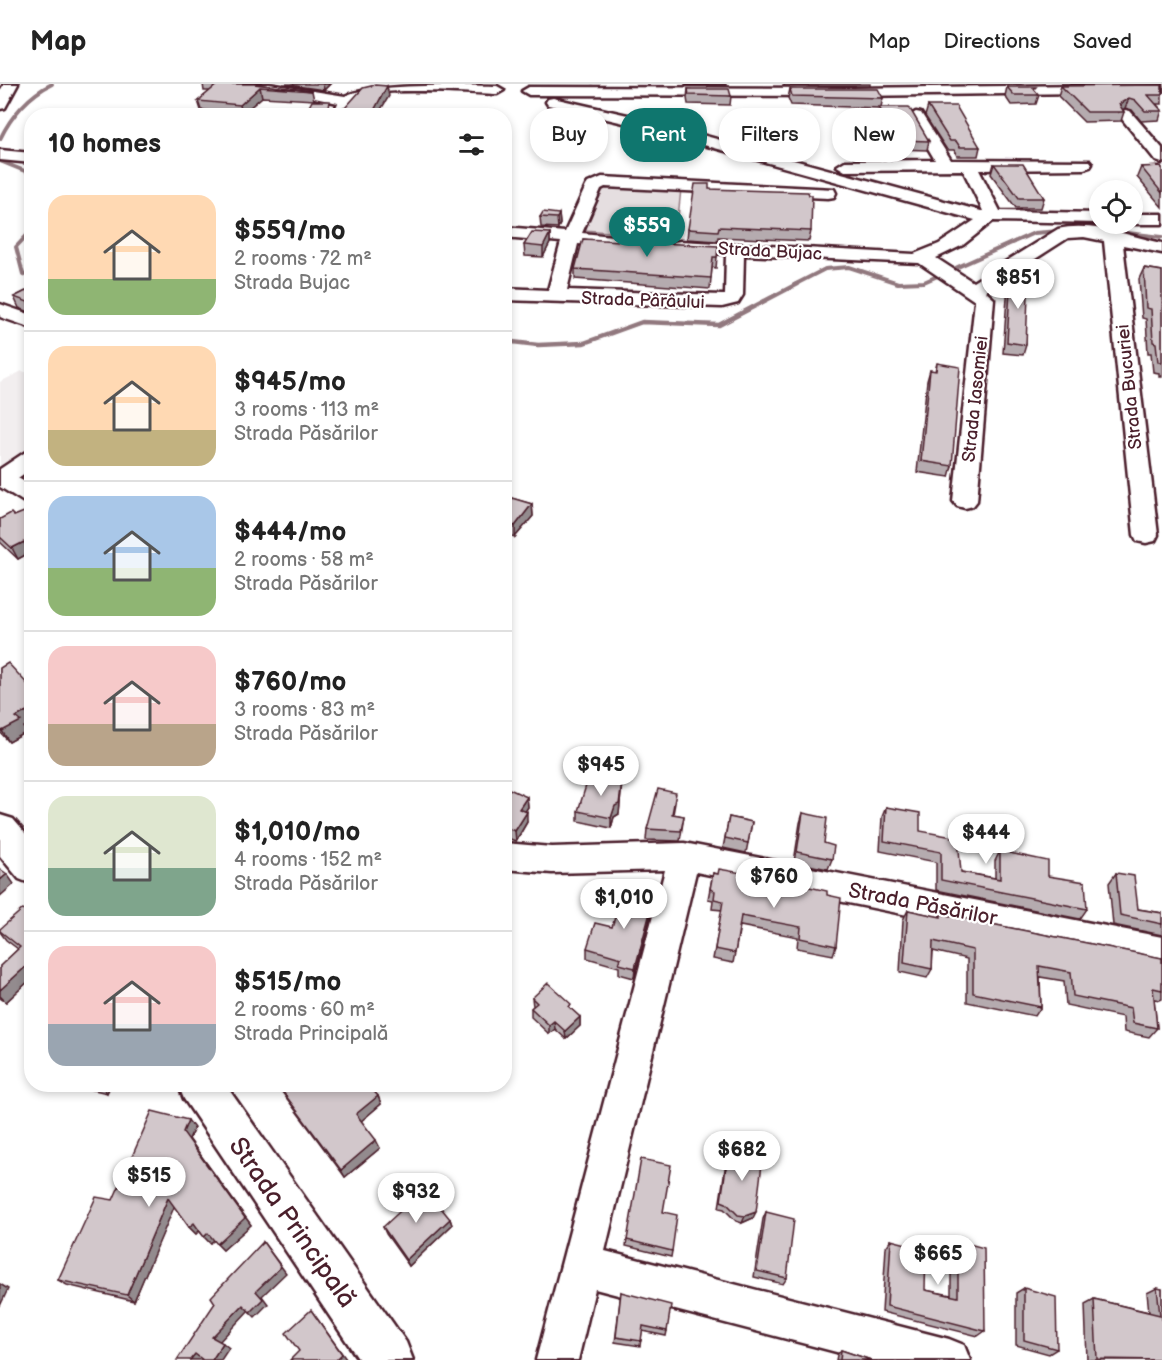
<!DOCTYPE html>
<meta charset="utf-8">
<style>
:root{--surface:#fff;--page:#f2f2f2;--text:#222;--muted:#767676;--line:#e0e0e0;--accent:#0f766e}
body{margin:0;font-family:"Balsamiq Sans",sans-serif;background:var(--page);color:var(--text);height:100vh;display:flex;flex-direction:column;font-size:22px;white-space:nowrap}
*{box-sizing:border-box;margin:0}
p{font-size:20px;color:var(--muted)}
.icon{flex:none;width:33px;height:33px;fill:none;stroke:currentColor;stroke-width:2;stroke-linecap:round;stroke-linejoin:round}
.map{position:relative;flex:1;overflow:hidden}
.details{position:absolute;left:24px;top:24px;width:488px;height:984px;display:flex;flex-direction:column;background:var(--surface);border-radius:24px;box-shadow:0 3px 9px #0003}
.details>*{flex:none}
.hud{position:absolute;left:530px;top:24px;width:542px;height:54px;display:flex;gap:12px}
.fabs{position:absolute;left:1089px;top:96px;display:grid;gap:12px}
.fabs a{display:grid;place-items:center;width:54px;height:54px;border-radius:50%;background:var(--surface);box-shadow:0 3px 9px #0003;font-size:30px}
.price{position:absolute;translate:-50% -51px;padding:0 14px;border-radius:21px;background:#fff;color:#222;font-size:20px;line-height:39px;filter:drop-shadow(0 2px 3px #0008)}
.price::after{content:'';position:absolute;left:50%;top:36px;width:18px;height:14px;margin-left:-9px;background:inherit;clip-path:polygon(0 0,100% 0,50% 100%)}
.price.current{background:var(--accent);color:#fff}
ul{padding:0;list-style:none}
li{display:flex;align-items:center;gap:18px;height:150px;padding:0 24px}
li+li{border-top:2px solid var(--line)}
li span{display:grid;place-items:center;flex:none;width:168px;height:120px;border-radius:18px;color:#555}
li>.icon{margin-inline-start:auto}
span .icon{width:72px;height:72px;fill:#fffc;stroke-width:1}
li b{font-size:26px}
h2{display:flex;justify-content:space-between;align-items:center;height:72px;padding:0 24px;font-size:26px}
.tag{padding:0 21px;border-radius:24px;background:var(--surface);box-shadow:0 3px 9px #0003;font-size:21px;line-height:54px}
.tag.current{background:var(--accent);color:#fff}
header{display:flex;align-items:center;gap:36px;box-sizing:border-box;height:84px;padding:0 30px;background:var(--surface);border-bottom:2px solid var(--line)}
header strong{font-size:28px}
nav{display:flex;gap:33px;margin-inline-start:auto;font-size:21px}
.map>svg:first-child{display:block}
.built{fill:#f2eeef}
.green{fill:#e5dee0;stroke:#987e86;stroke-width:1.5}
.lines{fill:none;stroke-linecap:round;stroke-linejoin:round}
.stream-far1{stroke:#91787e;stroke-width:4}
.stream{stroke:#91787e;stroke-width:4.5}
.minor-casing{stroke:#4a1f2b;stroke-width:5}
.major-casing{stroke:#4a1f2b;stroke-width:5}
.minor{fill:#fff;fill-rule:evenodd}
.major{fill:#fff;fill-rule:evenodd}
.wall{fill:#b5abaf;stroke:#4a1f2b;stroke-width:1.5}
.shaded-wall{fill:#938b8e;stroke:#4a1f2b;stroke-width:1.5}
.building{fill:#d2c7cb;stroke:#4a1f2b;stroke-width:1.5}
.labels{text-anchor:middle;stroke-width:4.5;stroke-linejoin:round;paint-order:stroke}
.far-street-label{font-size:18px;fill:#4a1f2b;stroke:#fff}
.street-label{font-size:21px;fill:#4a1f2b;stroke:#fff}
.near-street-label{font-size:26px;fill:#4a1f2b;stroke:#fff}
</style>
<header>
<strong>Map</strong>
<nav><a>Map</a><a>Directions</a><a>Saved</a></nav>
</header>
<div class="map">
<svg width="1162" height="1276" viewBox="0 0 1162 1276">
<rect width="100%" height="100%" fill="#fff"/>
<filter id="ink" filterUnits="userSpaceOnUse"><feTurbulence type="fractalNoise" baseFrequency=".0167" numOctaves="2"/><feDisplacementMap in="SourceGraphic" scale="12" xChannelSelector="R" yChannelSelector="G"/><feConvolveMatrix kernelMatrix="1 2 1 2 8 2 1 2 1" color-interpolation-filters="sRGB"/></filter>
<g filter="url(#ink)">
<path class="built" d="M 22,287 L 31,290 L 31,366 L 0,388 L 0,298 Z"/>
<path class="green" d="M 605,102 L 681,105 L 676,153 L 583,146 Z"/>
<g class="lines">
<g class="stream-far1">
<path d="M 0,55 C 11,32 29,11 52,0"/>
<path d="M 0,77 L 32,90"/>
<path d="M 1085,144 L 1162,153"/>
<path d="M 32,146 L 16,163 L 23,190 L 32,194"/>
<path d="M 794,201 L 825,185 L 849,183 L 898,199 L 924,198 L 1034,149 L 1060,147"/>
</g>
<path class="stream" d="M 504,257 L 538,261 L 584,259 L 642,238 L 719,241 L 797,200"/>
<g class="minor-casing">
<g id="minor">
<path d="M 4,0 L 18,0 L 5,24 L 0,25 L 0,7 Z"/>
<path d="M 225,0 L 269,0 L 345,12 C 366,0 465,1 497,2 L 504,6 L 497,10 C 474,9 375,2 360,13 C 354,17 349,24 347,32 L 332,32 L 338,19 L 310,13 L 232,4 Z"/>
<path d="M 1162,0 L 1162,8 L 853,12 L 529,11 L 522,7 L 529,3 L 853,4 Z"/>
<path d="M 553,14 L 632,32 L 981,127 L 983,127 L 963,86 L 845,87 L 837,82 L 845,77 L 935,76 L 909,32 L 916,28 L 921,29 L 951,76 L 1090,77 L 1092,80 L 1090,83 L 1084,85 L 979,86 L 1000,127 L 1100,129 L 1100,139 L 993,137 L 963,161 L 936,174 L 973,198 L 1058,145 C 1091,137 1130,152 1162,159 L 1162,169 L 1123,161 L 1158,451 L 1155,457 L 1146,459 L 1137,457 L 1134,451 L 1104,157 L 1084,153 L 1068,154 L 985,207 L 994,215 L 977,417 L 973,422 L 965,424 L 957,422 L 953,417 L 975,217 L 919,179 L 744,171 L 743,211 L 738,219 L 722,223 L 504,216 L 504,204 L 548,206 L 561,158 L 504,153 L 504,143 L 565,148 L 586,102 L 588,99 L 602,93 L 834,105 L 836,109 L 834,113 L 828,114 L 605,103 L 601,105 L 582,149 L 633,154 L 639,155 L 642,159 L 639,163 L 633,164 L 578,160 L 567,206 L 722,211 L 725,211 L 726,170 L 680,167 L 674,166 L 671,162 L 674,158 L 680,157 L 914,170 L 939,160 L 975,136 L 624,39 L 548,21 L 546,18 L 548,15 Z"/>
<path d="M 1125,26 L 1130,27 L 1162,64 L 1162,79 L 1156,77 L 1118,30 Z"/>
<path d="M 0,66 L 32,69 L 32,79 L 0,76 Z"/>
<path d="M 1132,130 L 1162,130 L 1162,140 L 1129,140 L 1132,140 Z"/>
<path d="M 0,220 L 32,231 L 32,244 L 0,233 Z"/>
<path d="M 32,367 L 32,384 L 18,394 L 32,402 L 32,420 L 24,418 L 0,403 L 0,385 L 24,369 Z"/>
<path d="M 504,759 L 552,763 L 684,759 L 1162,853 L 1162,883 L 696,788 L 605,1167 L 949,1255 L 964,1261 L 970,1276 L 867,1276 L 595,1205 L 578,1276 L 536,1276 L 665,786 L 552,789 L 504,785 Z"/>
</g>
</g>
<g class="major-casing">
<g id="major">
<path d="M 0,731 L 13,735 L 32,757 L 32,800 L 19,795 L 0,772 Z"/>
<path d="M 178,1000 L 225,1000 L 406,1258 L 413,1276 L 359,1276 L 184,1015 Z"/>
</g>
</g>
<use href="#minor" class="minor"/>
<use href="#major" class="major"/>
</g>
<g class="wall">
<path d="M 203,0 L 254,0 L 312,7 L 314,16 L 262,13 L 242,30 L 201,26 L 198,17 L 210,7 L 204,7 Z"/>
<path d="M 283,0 L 330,0 L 324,6 Z"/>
<rect x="685" y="0" width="41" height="1"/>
<rect x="784" y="0" width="86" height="2"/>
<path d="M 1162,1 L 1162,20 L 1156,20 L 1162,26 L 1159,36 L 1141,37 L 1132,26 L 1125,24 L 1123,25 L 1124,28 L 1121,37 L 1084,38 L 1058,12 L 1061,2 Z"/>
<path d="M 1007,3 L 1039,11 L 1036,20 L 1011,21 L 1005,12 Z"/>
<path d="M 688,5 L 731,12 L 730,21 L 688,20 L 687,14 Z"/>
<path d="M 790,5 L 883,14 L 881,23 L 929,57 L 927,66 L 896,65 L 877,32 L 879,24 L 791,21 L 788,14 Z"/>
<path d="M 928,22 L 980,63 L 978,72 L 957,72 L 954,66 L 947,66 L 925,32 Z"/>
<path d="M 994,80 L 1044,114 L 1041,124 L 1016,124 L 991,90 Z"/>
<path d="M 1141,83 L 1162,84 L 1162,123 L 1137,93 Z"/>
<path d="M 709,105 L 811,147 L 809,157 L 718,153 L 717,157 L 687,155 L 688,145 Z"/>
<path d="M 559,130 L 560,140 L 558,144 L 541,143 L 540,133 Z"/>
<path d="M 550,149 L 550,159 L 543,173 L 525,172 L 524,161 Z"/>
<path d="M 583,155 L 717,173 L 716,184 L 712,183 L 710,205 L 575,195 L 575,185 Z"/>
<path d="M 1144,184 L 1162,187 L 1162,293 L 1159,293 L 1159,289 L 1153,288 L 1151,269 L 1148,269 L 1146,235 L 1142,234 L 1139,195 Z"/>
<path d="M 1011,189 L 1025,211 L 1026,261 L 1023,271 L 1003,269 L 1008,200 Z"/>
<path d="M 32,204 L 32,229 L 19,224 L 14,213 Z"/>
<path d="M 937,279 L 952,382 L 949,393 L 917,388 L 927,297 L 930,286 L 935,287 Z"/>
<path d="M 504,412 L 532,420 L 533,432 L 515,453 L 504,449 Z"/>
<path d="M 32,428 L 32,471 L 29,469 L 18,475 L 0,458 L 0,435 Z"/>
<path d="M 0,584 L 24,643 L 27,648 L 9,658 L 0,648 Z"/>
<path d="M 622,698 L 619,730 L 614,733 L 611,744 L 578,737 L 578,727 Z"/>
<path d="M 504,705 L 527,713 L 528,723 L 525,727 L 527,738 L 516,757 L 504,753 Z"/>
<path d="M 675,719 L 673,730 L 684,732 L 680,757 L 646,756 L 647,745 Z"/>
<path d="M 886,723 L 920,747 L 961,788 L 995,794 L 995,777 L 1000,767 L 1048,792 L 1087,825 L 1080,835 L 936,806 L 936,778 L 880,767 L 882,733 Z"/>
<path d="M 803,729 L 824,759 L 832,775 L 828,785 L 794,778 L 800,739 Z"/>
<path d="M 729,733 L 752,738 L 746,769 L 723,764 Z"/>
<path d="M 713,789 L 791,804 L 792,799 L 827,811 L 836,862 L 833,871 L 797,864 L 798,853 L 740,842 L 733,879 L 713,875 L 722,826 L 712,825 L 713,816 L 708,815 Z"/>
<path d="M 1116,789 L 1138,825 L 1162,829 L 1162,851 L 1113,841 L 1109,799 Z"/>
<path d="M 654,814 L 653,824 L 634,894 L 619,890 L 619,883 L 587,874 L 587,864 L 612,843 Z"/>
<path d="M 908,826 L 939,833 L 941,830 L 1162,874 L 1162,915 L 1160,916 L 1154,915 L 1157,944 L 1149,953 L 1124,948 L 1123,933 L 1066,921 L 1064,897 L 1040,893 L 1041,923 L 1035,932 L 967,918 L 967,875 L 933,867 L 932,885 L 927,894 L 900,888 L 903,836 Z"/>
<path d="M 32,831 L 32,894 L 6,918 L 0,914 L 0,882 L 18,865 L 6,856 L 0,848 L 0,845 Z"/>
<path d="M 532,914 L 571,925 L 580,933 L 580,942 L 566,955 L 555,945 L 549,950 L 531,933 L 531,924 L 533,922 Z"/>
<path d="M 86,1000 L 111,1000 L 107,1009 L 90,1005 Z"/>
<path d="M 276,1000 L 367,1000 L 378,1012 L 381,1020 L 361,1037 L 380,1064 L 345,1093 Z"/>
<path d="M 194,1044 L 189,1055 L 251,1141 L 223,1166 L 214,1156 L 210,1159 L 199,1147 L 196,1150 L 189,1143 L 174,1122 L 134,1217 L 67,1201 L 58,1196 L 113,1116 Z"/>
<path d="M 729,1064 L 753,1134 L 742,1139 L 736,1137 L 724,1125 L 719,1124 L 727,1072 Z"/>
<path d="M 663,1128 L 672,1167 L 671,1173 L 626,1162 L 627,1156 Z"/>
<path d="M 766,1128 L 787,1194 L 783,1200 L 754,1193 L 763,1135 Z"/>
<path d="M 450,1135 L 452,1141 L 409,1182 L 386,1150 L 383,1143 Z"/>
<path d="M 891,1156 L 925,1206 L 951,1211 L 951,1164 L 958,1157 L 985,1247 L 978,1252 L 882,1228 L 886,1163 Z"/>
<path d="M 1024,1204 L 1057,1265 L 1049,1270 L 1016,1261 L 1016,1209 Z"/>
<path d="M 1157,1204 L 1162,1205 L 1162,1276 L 1087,1276 L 1085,1220 L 1094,1215 L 1149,1228 L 1147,1209 Z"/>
<path d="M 621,1208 L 667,1247 L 666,1252 L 642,1247 L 640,1262 L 615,1258 Z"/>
<path d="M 841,1266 L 871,1276 L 836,1276 L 837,1271 Z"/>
</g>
<g class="shaded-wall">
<path d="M 323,0 L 330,0 L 324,6 Z"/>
<path d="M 387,2 L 389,12 L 377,32 L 371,32 Z"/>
<path d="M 260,3 L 262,13 L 242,30 L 240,21 Z"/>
<path d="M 1129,14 L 1125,24 L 1119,28 L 1119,20 Z"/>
<path d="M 559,130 L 560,140 L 558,144 L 557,134 Z"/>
<path d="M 550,149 L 550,159 L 543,173 L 543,163 Z"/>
<path d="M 532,420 L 533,432 L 515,453 L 515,442 Z"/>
<path d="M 24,458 L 29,469 L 18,475 L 12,464 Z"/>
<path d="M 32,624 L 32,639 L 24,643 L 27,648 L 9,658 L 2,647 L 16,633 Z"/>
<path d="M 622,698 L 619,730 L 614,733 L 611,744 L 611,734 Z"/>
<path d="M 527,713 L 528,723 L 520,735 L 519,725 Z"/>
<path d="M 527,728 L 527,738 L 516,757 L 515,747 Z"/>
<path d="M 7,790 L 14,800 L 0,812 L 0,796 Z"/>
<path d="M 654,814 L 653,824 L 634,894 L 635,884 Z"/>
<path d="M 32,877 L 32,894 L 6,918 L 0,912 L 0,906 Z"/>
<path d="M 580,933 L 580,942 L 566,955 L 565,947 Z"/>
<path d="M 554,937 L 555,945 L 549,950 L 549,941 Z"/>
<path d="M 100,1000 L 111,1000 L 107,1009 Z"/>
<path d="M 378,1012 L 381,1020 L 360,1038 L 356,1030 Z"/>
<path d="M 188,1036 L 194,1044 L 189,1055 L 251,1141 L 223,1166 L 217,1160 L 183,1048 Z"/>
<path d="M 376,1056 L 380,1064 L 345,1093 L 341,1086 Z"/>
<path d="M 168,1114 L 175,1121 L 134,1217 L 127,1211 Z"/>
<path d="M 756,1128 L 753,1134 L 742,1139 L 745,1132 Z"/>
<path d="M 450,1135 L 452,1141 L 409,1182 L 406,1176 Z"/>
<path d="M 194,1139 L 200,1146 L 196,1150 L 189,1143 Z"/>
<path d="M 208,1149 L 215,1156 L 210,1159 L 204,1153 Z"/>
<path d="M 263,1158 L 286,1189 L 262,1212 L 268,1220 L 255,1233 L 250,1228 L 256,1207 Z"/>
<path d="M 0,1200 L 8,1205 L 0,1222 Z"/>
<path d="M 243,1221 L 249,1226 L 219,1258 L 212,1253 Z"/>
<path d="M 311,1226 L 346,1275 L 345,1276 L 336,1276 Z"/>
<path d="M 223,1259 L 229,1264 L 221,1276 L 212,1276 Z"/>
<path d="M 195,1270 L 202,1275 L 201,1276 L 190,1276 Z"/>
</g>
<g class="building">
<path d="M 218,0 L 254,0 L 312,7 L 260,3 L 240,21 L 198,17 Z"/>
<path d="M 375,1 L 387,2 L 371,32 L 304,32 L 312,17 L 330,17 L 329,24 L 345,24 L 363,4 Z"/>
<path d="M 1162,1 L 1162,11 L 1148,11 L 1162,27 L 1145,27 L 1135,16 L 1129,14 L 1119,20 L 1124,28 L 1087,28 L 1061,2 Z"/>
<path d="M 1007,3 L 1036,3 L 1034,5 L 1039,11 L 1014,11 Z"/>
<path d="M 688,5 L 729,5 L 731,12 L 689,11 Z"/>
<path d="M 790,5 L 878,5 L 883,14 L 792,12 Z"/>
<path d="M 928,22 L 956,22 L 980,63 L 960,63 L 956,57 L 950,57 Z"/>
<path d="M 879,23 L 909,23 L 929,57 L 898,56 Z"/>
<path d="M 994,80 L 1023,80 L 1044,114 L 1019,114 Z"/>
<path d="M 1161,82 L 1162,84 L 1162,109 L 1141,83 Z"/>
<path d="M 695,100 L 709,100 L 709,105 L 808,108 L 809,111 L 812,111 L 811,147 L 719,143 L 718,147 L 688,145 Z"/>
<path d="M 543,128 L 559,130 L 557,134 L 540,133 Z"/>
<path d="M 532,148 L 550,149 L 543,163 L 524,161 Z"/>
<path d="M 583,155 L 718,162 L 717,173 L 713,173 L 711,194 L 575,185 Z"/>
<path d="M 1144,184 L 1162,187 L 1162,278 L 1158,278 L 1156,259 L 1153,258 L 1151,225 L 1146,224 Z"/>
<path d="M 1011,189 L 1027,192 L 1025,211 L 1028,211 L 1026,261 L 1007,258 Z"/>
<path d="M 32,204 L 32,226 L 30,225 L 28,218 L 14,213 Z"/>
<path d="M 937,279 L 960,283 L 952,382 L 921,377 L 930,286 L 936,287 Z"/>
<path d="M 504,412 L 505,412 L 532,420 L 515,442 L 504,438 Z"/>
<path d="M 24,428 L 32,428 L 32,465 L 24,458 L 12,464 L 0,453 L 0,435 L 11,429 L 14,432 Z"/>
<path d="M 8,579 L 32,605 L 32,624 L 16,633 L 21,637 L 2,647 L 0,645 L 0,584 Z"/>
<path d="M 32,676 L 32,683 L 28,679 Z"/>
<path d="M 589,692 L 622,698 L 619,720 L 615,722 L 611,734 L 578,727 Z"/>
<path d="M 505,703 L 527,713 L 519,725 L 527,728 L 515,747 L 504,743 L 504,705 Z"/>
<path d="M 658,705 L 676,709 L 672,730 L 684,732 L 681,747 L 647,745 Z"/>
<path d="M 886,723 L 920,729 L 920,747 L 958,754 L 961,788 L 1000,795 L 1000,767 L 1048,777 L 1048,792 L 1085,798 L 1087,825 L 941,796 L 941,768 L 884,757 Z"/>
<path d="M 803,729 L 827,734 L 824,759 L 834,762 L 832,775 L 797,768 Z"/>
<path d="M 729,733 L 752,738 L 748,759 L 725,754 Z"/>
<path d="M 0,785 L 7,790 L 0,796 Z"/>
<path d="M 719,785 L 742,789 L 741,795 L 792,804 L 792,799 L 827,807 L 827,811 L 841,814 L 836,862 L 800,854 L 801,843 L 741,832 L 735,869 L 715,865 L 723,817 L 714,815 L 715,807 L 710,805 L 713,789 L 718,790 Z"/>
<path d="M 1116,789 L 1134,792 L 1138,825 L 1162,829 L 1162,840 L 1120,831 Z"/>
<path d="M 623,807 L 654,814 L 635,884 L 619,880 L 621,874 L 587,864 L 595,839 L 612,843 Z"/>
<path d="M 23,825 L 32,831 L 32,877 L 0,906 L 0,882 L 20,863 L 0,847 L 0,845 Z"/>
<path d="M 908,826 L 941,833 L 941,830 L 1162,874 L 1162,906 L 1153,904 L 1157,944 L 1133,939 L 1131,924 L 1073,912 L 1071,888 L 1039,882 L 1041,923 L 973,909 L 973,866 L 933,857 L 932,885 L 904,879 Z"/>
<path d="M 548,899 L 571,920 L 569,923 L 580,933 L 565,947 L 554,937 L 549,941 L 531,924 L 537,919 L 532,914 Z"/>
<path d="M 277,1000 L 367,1000 L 378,1012 L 356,1030 L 376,1056 L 341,1086 Z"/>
<path d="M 152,1027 L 188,1036 L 183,1048 L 245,1134 L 217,1160 L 208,1149 L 204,1153 L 194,1139 L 189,1143 L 168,1114 L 127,1211 L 58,1196 L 96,1113 L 113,1116 Z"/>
<path d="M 729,1064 L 763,1072 L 756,1128 L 745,1132 L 738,1131 L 726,1119 L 721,1117 Z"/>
<path d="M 641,1075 L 671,1081 L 663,1128 L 677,1131 L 672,1167 L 627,1156 Z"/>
<path d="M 425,1104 L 450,1135 L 406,1176 L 383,1143 Z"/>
<path d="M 766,1128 L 794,1135 L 787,1194 L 757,1187 Z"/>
<path d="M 891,1156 L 926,1165 L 925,1206 L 958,1213 L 958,1157 L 984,1164 L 985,1247 L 887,1222 Z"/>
<path d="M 263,1158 L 281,1183 L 256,1207 L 263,1215 L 250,1228 L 243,1221 L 212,1253 L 223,1259 L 212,1276 L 203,1276 L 195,1270 L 190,1276 L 177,1276 L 215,1219 L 211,1213 Z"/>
<path d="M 1024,1204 L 1056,1213 L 1057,1265 L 1024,1256 Z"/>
<path d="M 1157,1204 L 1162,1205 L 1162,1276 L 1097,1275 L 1094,1215 L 1160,1231 Z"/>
<path d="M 621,1208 L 671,1221 L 667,1247 L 643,1242 L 641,1257 L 616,1253 Z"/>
<path d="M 311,1226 L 342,1270 L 336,1276 L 290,1276 L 299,1267 L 286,1249 Z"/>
<path d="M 841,1266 L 871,1276 L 840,1276 Z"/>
</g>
</g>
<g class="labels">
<g class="far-street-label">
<text transform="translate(770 167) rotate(3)" y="6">Strada Bujac</text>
<text transform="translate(643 216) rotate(2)" y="6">Strada Pârâului</text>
<text transform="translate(1129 303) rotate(-96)" y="6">Strada Bucuriei</text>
<text transform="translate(975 315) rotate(-84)" y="6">Strada Iasomiei</text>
</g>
<g class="street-label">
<text transform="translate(923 820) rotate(11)" y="7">Strada Păsărilor</text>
</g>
<g class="near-street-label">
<text transform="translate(293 1138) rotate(55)" y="9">Strada Principală</text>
</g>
</g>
</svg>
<div class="fabs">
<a><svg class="icon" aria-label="locate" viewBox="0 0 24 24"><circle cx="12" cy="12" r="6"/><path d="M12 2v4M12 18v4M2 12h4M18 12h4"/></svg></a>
</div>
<b class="price current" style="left:647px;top:174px">$559</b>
<b class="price" style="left:1018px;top:226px">$851</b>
<b class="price" style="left:601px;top:713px">$945</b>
<b class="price" style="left:986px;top:781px">$444</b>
<b class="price" style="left:774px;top:825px">$760</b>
<b class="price" style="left:624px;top:846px">$1,010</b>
<b class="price" style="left:742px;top:1098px">$682</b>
<b class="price" style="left:149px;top:1124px">$515</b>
<b class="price" style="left:416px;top:1140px">$932</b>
<b class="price" style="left:938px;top:1202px">$665</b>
<div class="hud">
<a class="tag">Buy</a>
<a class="tag current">Rent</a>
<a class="tag">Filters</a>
<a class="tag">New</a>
</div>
<section class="details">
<h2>10 homes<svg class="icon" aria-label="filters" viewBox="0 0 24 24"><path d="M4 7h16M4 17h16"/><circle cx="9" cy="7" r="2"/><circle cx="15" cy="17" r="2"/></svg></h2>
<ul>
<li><span style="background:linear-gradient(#ffd9b3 70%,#8fb573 0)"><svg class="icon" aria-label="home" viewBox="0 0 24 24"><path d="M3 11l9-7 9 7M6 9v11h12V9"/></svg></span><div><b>$559/mo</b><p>2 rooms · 72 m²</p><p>Strada Bujac</p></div></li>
<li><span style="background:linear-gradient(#ffd9b3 70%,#c2b280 0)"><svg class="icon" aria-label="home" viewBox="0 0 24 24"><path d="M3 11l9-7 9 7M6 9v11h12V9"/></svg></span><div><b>$945/mo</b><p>3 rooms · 113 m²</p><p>Strada Păsărilor</p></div></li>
<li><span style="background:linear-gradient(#a9c7e8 60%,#8fb573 0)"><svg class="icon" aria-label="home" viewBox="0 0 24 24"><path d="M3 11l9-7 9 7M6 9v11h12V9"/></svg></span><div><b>$444/mo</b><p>2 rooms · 58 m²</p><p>Strada Păsărilor</p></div></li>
<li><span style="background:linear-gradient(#f6c9c9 65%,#b9a48a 0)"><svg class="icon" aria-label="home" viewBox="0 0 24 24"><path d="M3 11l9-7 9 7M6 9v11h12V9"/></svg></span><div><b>$760/mo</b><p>3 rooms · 83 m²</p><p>Strada Păsărilor</p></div></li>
<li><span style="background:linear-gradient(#dfe7d0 60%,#7fa58c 0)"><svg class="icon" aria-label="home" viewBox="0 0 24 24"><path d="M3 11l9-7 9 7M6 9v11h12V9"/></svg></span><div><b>$1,010/mo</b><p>4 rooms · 152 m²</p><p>Strada Păsărilor</p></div></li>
<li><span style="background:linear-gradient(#f6c9c9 65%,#9aa5b1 0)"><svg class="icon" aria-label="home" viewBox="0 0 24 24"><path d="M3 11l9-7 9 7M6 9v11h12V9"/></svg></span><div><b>$515/mo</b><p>2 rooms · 60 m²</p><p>Strada Principală</p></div></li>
</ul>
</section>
</div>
